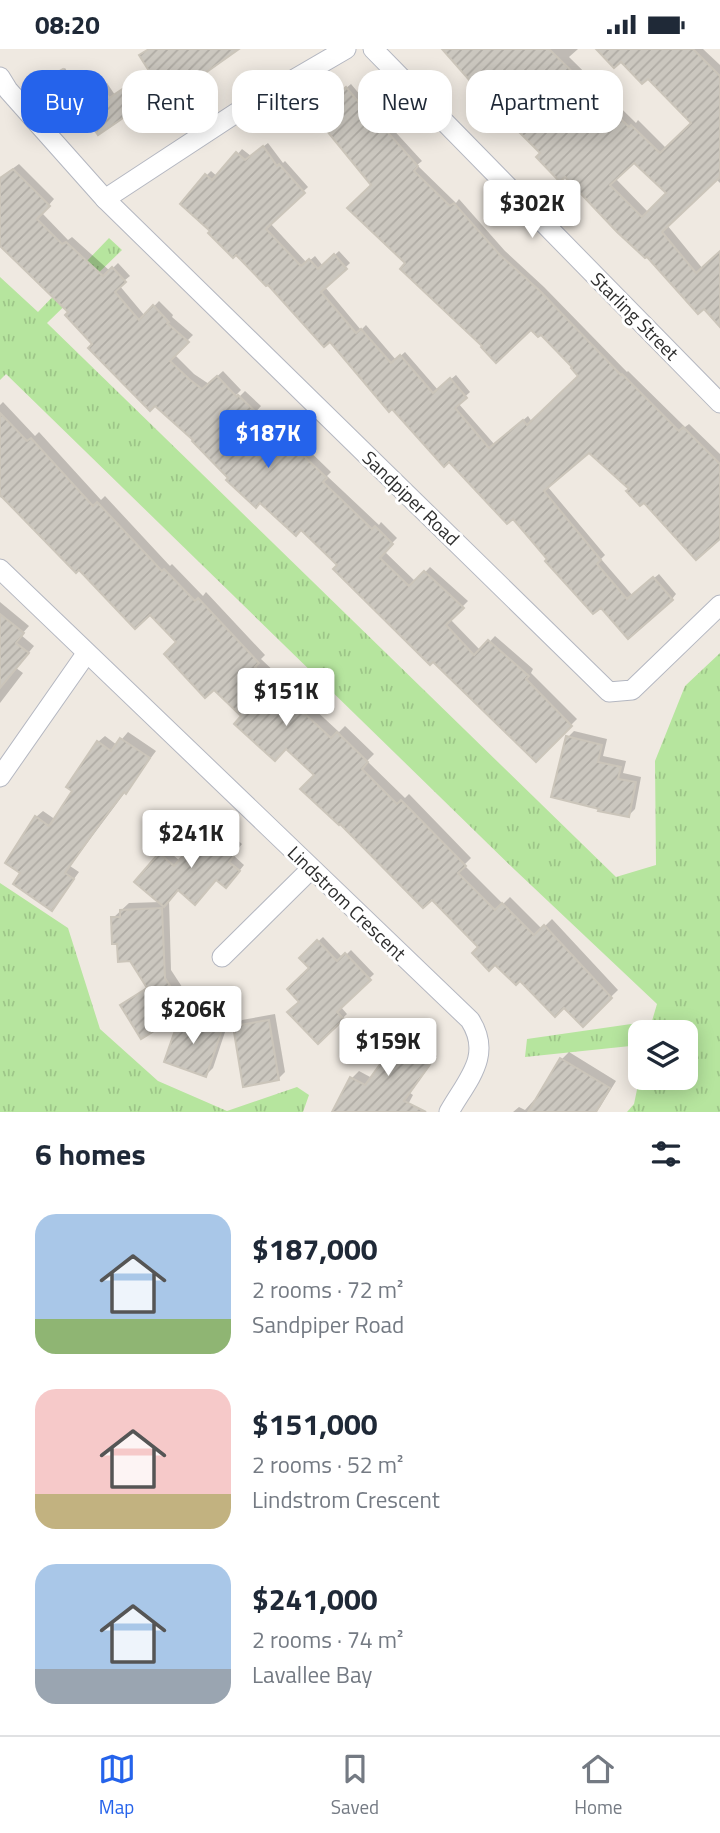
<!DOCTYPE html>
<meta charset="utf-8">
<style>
:root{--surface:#fff;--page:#f2f2f3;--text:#1f2937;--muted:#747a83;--line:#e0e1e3;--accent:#2563eb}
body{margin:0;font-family:"Titillium Web",sans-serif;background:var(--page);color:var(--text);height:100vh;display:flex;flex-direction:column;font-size:26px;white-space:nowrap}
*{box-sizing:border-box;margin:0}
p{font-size:23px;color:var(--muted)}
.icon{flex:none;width:38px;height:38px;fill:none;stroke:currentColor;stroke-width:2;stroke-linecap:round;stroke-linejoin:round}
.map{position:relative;height:1063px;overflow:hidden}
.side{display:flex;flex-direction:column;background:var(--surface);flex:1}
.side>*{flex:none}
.hud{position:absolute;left:21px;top:21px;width:679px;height:63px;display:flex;gap:14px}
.tools{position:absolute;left:628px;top:971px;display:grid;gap:14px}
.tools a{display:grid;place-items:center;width:70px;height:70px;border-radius:14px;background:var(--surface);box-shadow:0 4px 18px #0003;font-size:35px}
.price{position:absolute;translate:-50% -60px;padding:0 16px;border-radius:7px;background:#fff;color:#222;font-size:23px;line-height:46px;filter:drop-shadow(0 2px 4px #0008)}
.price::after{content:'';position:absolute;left:50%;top:42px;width:21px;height:16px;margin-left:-10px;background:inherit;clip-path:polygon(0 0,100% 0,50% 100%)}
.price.on{background:var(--accent);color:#fff}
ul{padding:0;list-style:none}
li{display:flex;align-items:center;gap:21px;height:175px;padding:0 35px}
li span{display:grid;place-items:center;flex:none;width:196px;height:140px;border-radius:21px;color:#555}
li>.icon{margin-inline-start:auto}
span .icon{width:84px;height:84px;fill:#fffc;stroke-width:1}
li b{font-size:30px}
h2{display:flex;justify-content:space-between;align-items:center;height:84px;padding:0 35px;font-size:30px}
.pill{padding:0 24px;border-radius:21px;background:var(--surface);box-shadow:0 4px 18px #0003;font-size:24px;line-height:63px}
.pill.on{background:var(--accent);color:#fff}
.status{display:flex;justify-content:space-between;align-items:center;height:49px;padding:0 35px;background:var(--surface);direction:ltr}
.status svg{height:19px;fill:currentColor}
.tabs{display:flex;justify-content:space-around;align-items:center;height:98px;border-top:2px solid var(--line);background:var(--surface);font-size:19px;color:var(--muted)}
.tabs a{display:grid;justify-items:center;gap:4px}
.tabs .on{color:var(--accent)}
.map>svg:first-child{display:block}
.grass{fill:url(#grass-tufts)}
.shadow{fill:#0003;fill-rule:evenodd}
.building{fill:url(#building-hatch);stroke:#cbc5ba;stroke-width:2;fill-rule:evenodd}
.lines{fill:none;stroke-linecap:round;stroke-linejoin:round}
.minor-casing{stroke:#b4b7c1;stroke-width:21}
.minor{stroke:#fff;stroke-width:19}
.labels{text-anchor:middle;stroke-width:6;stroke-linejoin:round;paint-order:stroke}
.street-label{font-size:19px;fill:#2e2e2e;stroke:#fff}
</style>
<div class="status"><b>08:20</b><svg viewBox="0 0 49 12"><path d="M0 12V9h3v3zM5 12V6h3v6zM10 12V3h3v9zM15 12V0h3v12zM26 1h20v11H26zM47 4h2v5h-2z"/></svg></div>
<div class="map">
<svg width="720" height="1063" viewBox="0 0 720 1063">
<defs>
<pattern id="grass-tufts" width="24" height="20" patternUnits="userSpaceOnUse" patternTransform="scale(1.75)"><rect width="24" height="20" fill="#b6e59e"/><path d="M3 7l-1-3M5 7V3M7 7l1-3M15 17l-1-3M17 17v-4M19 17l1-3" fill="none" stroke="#9dc588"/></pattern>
<pattern id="building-hatch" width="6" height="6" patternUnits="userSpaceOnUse" patternTransform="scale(1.75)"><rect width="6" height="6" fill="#cbc7bf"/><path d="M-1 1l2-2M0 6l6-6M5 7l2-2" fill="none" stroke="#afaba4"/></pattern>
</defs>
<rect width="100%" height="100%" fill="#efe9e1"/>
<g class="grass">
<path d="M 109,189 L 122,201 L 47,274 L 616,828 L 656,816 L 655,712 L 685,637 L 720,604 L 720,1063 L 627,1063 L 634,1055 L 640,1026 L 640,1029 L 686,1029 L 686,984 L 640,984 L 640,996 L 525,1008 L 527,990 L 652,972 L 657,955 L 515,821 L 6,325 L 0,331 L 0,228 L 38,263 Z"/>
<path d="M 0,834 L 68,879 L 100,980 L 158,1032 L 227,1062 L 297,1038 L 309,1046 L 303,1063 L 0,1063 Z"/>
</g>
<g class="shadow">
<path d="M 149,0 L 235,0 L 166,45 L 129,63 L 84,49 L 107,34 L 115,46 L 151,21 Z"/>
<path d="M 444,0 L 578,0 L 569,8 L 636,74 L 638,71 L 667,100 L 694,73 L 648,27 L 598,0 L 703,0 L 720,16 L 720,134 L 716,130 L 667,176 L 703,220 L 720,204 L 720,275 L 542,104 ZM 634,111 L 668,144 L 649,164 L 615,129 Z"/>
<path d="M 65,19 L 73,32 L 71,34 L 51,28 Z"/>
<path d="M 351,35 L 376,65 L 378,64 L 422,112 L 417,116 L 456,154 L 459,150 L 505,202 L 544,238 L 627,323 L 628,322 L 685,378 L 689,375 L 720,405 L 720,488 L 631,440 L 589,402 L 547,437 L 605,506 L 601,510 L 633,547 L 659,525 L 676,545 L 672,550 L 601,556 L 550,510 L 513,467 L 449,411 L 207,126 L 211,122 L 218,128 L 242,100 L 251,107 L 268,94 L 283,114 L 285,112 L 308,138 L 270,174 L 307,214 L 315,207 L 323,217 L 339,202 L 350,214 L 325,238 L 361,281 L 366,276 L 396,311 L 405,303 L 438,341 L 456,326 L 470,343 L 458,354 L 495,396 L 528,367 L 532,373 L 580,327 L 541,283 L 531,279 L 485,297 L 408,214 L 373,136 L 320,61 Z"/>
<path d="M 19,115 L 54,150 L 42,164 L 68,191 L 72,188 L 110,222 L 118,214 L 130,227 L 119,236 L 145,267 L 159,252 L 173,266 L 172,268 L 193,286 L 174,305 L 194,325 L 209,335 L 223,322 L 241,341 L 229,353 L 232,355 L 245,342 L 261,357 L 247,373 L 265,390 L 282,400 L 294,387 L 331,423 L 327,427 L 379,476 L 381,473 L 397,489 L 384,502 L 416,533 L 430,518 L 468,552 L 450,570 L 481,602 L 495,587 L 533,620 L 531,624 L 577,670 L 536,711 L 302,479 L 230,429 L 196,391 L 94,295 L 70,263 L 0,195 L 0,129 Z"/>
<path d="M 3,353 L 35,387 L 39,383 L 101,451 L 105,447 L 170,517 L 172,515 L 203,547 L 206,543 L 265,606 L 261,610 L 297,644 L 339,683 L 345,677 L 374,705 L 367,712 L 405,749 L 409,745 L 471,809 L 464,816 L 503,855 L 510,848 L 542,880 L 552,870 L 618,941 L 583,975 L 565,957 L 520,930 L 481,898 L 316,726 L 150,563 L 79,519 L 4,447 L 2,449 L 0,448 L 0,356 Z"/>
<path d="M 0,553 L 29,577 L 21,586 L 34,597 L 16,619 L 23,624 L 0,654 Z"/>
<path d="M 574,682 L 607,690 L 603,707 L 626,712 L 623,724 L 641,728 L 635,760 L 629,766 L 601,759 L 568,688 Z"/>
<path d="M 128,683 L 156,702 L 70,817 L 79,823 L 52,860 L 23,824 L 36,768 L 43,762 L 56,771 L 75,742 L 98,693 L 105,687 L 117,696 Z"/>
<path d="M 215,772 L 242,795 L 233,806 L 244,816 L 232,831 L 217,829 L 178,839 L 169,851 L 171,921 L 186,944 L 172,955 L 183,959 L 177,965 L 142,988 L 122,957 L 148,937 L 113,869 L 129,854 L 161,853 L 160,806 L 166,800 L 180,812 Z"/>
<path d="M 323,888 L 343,909 L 351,901 L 374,925 L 340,957 L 347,965 L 318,993 L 301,953 L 311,919 L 301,909 Z"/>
<path d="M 188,961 L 228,974 L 213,1019 L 206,1026 L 181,968 Z"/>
<path d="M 275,965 L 285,1023 L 278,1030 L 235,978 L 242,971 Z"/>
<path d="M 403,970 L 434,992 L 428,1000 L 437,1007 L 410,1044 L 413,1046 L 404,1063 L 352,1029 L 359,1022 L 372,1029 L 388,1006 L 396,977 Z"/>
<path d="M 569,1003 L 616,1032 L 600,1058 L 595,1063 L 513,1063 L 519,1058 L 525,1061 L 534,1051 L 537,1052 L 562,1010 Z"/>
</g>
<g class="building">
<path d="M 149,0 L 239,0 L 167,51 L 165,48 L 132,71 L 129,65 L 98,86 L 77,54 L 102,37 L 109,49 L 149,22 L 139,6 Z"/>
<path d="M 442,0 L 549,0 L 629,78 L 631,76 L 660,104 L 691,74 L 648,30 L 642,35 L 621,13 L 614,19 L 596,0 L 693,0 L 720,27 L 720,128 L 662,183 L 696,224 L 720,202 L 720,278 L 704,260 L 698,265 L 647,208 L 645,209 L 617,183 L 565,128 L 560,133 L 536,108 L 540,104 L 515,79 L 517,78 L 487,47 L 485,49 ZM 634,114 L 666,144 L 642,168 L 610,136 Z"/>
<path d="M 63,20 L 72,35 L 56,45 L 47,29 Z"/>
<path d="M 346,38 L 371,68 L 373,67 L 418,117 L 414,122 L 450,157 L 454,154 L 500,206 L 540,242 L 621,326 L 622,325 L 679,382 L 683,378 L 720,415 L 720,490 L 696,511 L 644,454 L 640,457 L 626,442 L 629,440 L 589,404 L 544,442 L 601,511 L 597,515 L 627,550 L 653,528 L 673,551 L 628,590 L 601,559 L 593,565 L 545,512 L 547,510 L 513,470 L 507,475 L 449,413 L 444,418 L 392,360 L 389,363 L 330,293 L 324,298 L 268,236 L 266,237 L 236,206 L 233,209 L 208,184 L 210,182 L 180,155 L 205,125 L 212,131 L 236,103 L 245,111 L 263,97 L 277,117 L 279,115 L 305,144 L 266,180 L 301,217 L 309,210 L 318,220 L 334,205 L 347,220 L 321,243 L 356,284 L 361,280 L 391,314 L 400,306 L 433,344 L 450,329 L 467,349 L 455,359 L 489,399 L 523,371 L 527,376 L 578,327 L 571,319 L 572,318 L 541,286 L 538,288 L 531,281 L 496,314 L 481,298 L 482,297 L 400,220 L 405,214 L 347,159 L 371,136 L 313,65 Z"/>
<path d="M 13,120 L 50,157 L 37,170 L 62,195 L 66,193 L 103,227 L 112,218 L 126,233 L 115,243 L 139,271 L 153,256 L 169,273 L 167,274 L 189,293 L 170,312 L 189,330 L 202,340 L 217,327 L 237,348 L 238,346 L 257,364 L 242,380 L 259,395 L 275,404 L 287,391 L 327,429 L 323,433 L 372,480 L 375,477 L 393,495 L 380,509 L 409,537 L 424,522 L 464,559 L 446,576 L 474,606 L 488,591 L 529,627 L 526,630 L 572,677 L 536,713 L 433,613 L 430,616 L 333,520 L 337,516 L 301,481 L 296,487 L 260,454 L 256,459 L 226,431 L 228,429 L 192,392 L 193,391 L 155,357 L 150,362 L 88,299 L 92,295 L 65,266 L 68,263 L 0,197 L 0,129 Z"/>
<path d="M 0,364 L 27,392 L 31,389 L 93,457 L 97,453 L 162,522 L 164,520 L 195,552 L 198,549 L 259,614 L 255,618 L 290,651 L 331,689 L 337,683 L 368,713 L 362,720 L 397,755 L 401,751 L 466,817 L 458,824 L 495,861 L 502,854 L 534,886 L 544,876 L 612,949 L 583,978 L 564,959 L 555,968 L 520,932 L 516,936 L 495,916 L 489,922 L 472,904 L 478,898 L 432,851 L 423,859 L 340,775 L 339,776 L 300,740 L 314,726 L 286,700 L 275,712 L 234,675 L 241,667 L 214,641 L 205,649 L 164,605 L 176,593 L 150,566 L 135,580 L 79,521 L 76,524 L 0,446 Z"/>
<path d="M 0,565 L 24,584 L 16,594 L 29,604 L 0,639 Z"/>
<path d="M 566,687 L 602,696 L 598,713 L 621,718 L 618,730 L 636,733 L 629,768 L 598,762 L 599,760 L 551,748 Z"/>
<path d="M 120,689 L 150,709 L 126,745 L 124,743 L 96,780 L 65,824 L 74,830 L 52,862 L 13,835 L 20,824 L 5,814 L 35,767 L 49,777 L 72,742 L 66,738 L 97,692 L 111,702 Z"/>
<path d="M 208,777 L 238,802 L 229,813 L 240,822 L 226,839 L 216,831 L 195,856 L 178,841 L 164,858 L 134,833 L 159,804 L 174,817 Z"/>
<path d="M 162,859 L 165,929 L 180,952 L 165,962 L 178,967 L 141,990 L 120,956 L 147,939 L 130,912 L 118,913 L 117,895 L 112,895 L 111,868 L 120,868 L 120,861 Z"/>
<path d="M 317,891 L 337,912 L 345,904 L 371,931 L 337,963 L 344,970 L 318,995 L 287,963 L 299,953 L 287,940 L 309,919 L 299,909 Z"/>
<path d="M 180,967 L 222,981 L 206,1028 L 164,1013 Z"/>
<path d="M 269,971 L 279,1031 L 243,1038 L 233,977 Z"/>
<path d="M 395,976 L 428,999 L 422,1008 L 431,1014 L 404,1052 L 426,1063 L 332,1063 L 350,1028 L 365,1036 L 386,1007 L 377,1001 Z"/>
<path d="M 560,1009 L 610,1039 L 596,1063 L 528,1063 Z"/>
</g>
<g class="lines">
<g class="minor-casing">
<g id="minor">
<path d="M 373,0 L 720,354"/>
<path d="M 0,28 L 8,41 L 105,150 L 609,643 L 632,641 L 720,556"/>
<path d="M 105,150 L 236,64 L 346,0"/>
<path d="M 0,520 L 470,971 C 493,1007 467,1031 449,1063"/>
<path d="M 0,728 L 86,605"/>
<path d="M 222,908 L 311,820"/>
</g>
</g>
<use href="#minor" class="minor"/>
</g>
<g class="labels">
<g class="street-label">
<text transform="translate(635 267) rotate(45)" y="7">Starling Street</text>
<text transform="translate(411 449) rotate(44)" y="7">Sandpiper Road</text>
<text transform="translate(347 854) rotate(44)" y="7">Lindstrom Crescent</text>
</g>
</g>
</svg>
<div class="tools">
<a><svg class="icon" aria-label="layers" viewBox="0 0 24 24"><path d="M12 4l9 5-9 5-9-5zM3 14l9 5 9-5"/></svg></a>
</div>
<b class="price" style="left:532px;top:191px">$302K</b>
<b class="price on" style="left:268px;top:421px">$187K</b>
<b class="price" style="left:286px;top:679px">$151K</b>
<b class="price" style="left:191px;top:821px">$241K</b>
<b class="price" style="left:193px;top:997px">$206K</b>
<b class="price" style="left:388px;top:1029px">$159K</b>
<div class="hud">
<a class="pill on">Buy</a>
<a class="pill">Rent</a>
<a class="pill">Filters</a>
<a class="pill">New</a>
<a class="pill">Apartment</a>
</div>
</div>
<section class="side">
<h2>6 homes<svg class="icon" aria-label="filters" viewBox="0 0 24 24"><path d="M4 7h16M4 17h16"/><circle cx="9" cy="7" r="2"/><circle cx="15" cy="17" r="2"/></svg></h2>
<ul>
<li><span style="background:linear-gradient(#a9c7e8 75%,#8fb573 0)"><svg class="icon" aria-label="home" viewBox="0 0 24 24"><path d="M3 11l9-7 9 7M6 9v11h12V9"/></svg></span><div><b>$187,000</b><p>2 rooms · 72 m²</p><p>Sandpiper Road</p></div></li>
<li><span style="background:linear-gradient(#f6c9c9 75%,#c2b280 0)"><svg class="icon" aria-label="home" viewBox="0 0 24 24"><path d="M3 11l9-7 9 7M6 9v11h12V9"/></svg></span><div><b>$151,000</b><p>2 rooms · 52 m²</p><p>Lindstrom Crescent</p></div></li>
<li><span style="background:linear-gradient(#a9c7e8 75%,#9aa5b1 0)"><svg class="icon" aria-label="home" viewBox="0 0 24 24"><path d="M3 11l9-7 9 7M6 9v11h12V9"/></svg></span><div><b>$241,000</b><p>2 rooms · 74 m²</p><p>Lavallee Bay</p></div></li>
</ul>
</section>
<nav class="tabs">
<a class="on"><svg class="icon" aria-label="map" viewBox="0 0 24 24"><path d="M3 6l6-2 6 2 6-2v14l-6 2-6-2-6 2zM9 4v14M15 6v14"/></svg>Map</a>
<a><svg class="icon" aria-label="saved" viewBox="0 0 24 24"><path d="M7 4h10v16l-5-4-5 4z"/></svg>Saved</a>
<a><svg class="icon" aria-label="home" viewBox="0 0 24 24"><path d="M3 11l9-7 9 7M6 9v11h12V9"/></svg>Home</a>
</nav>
